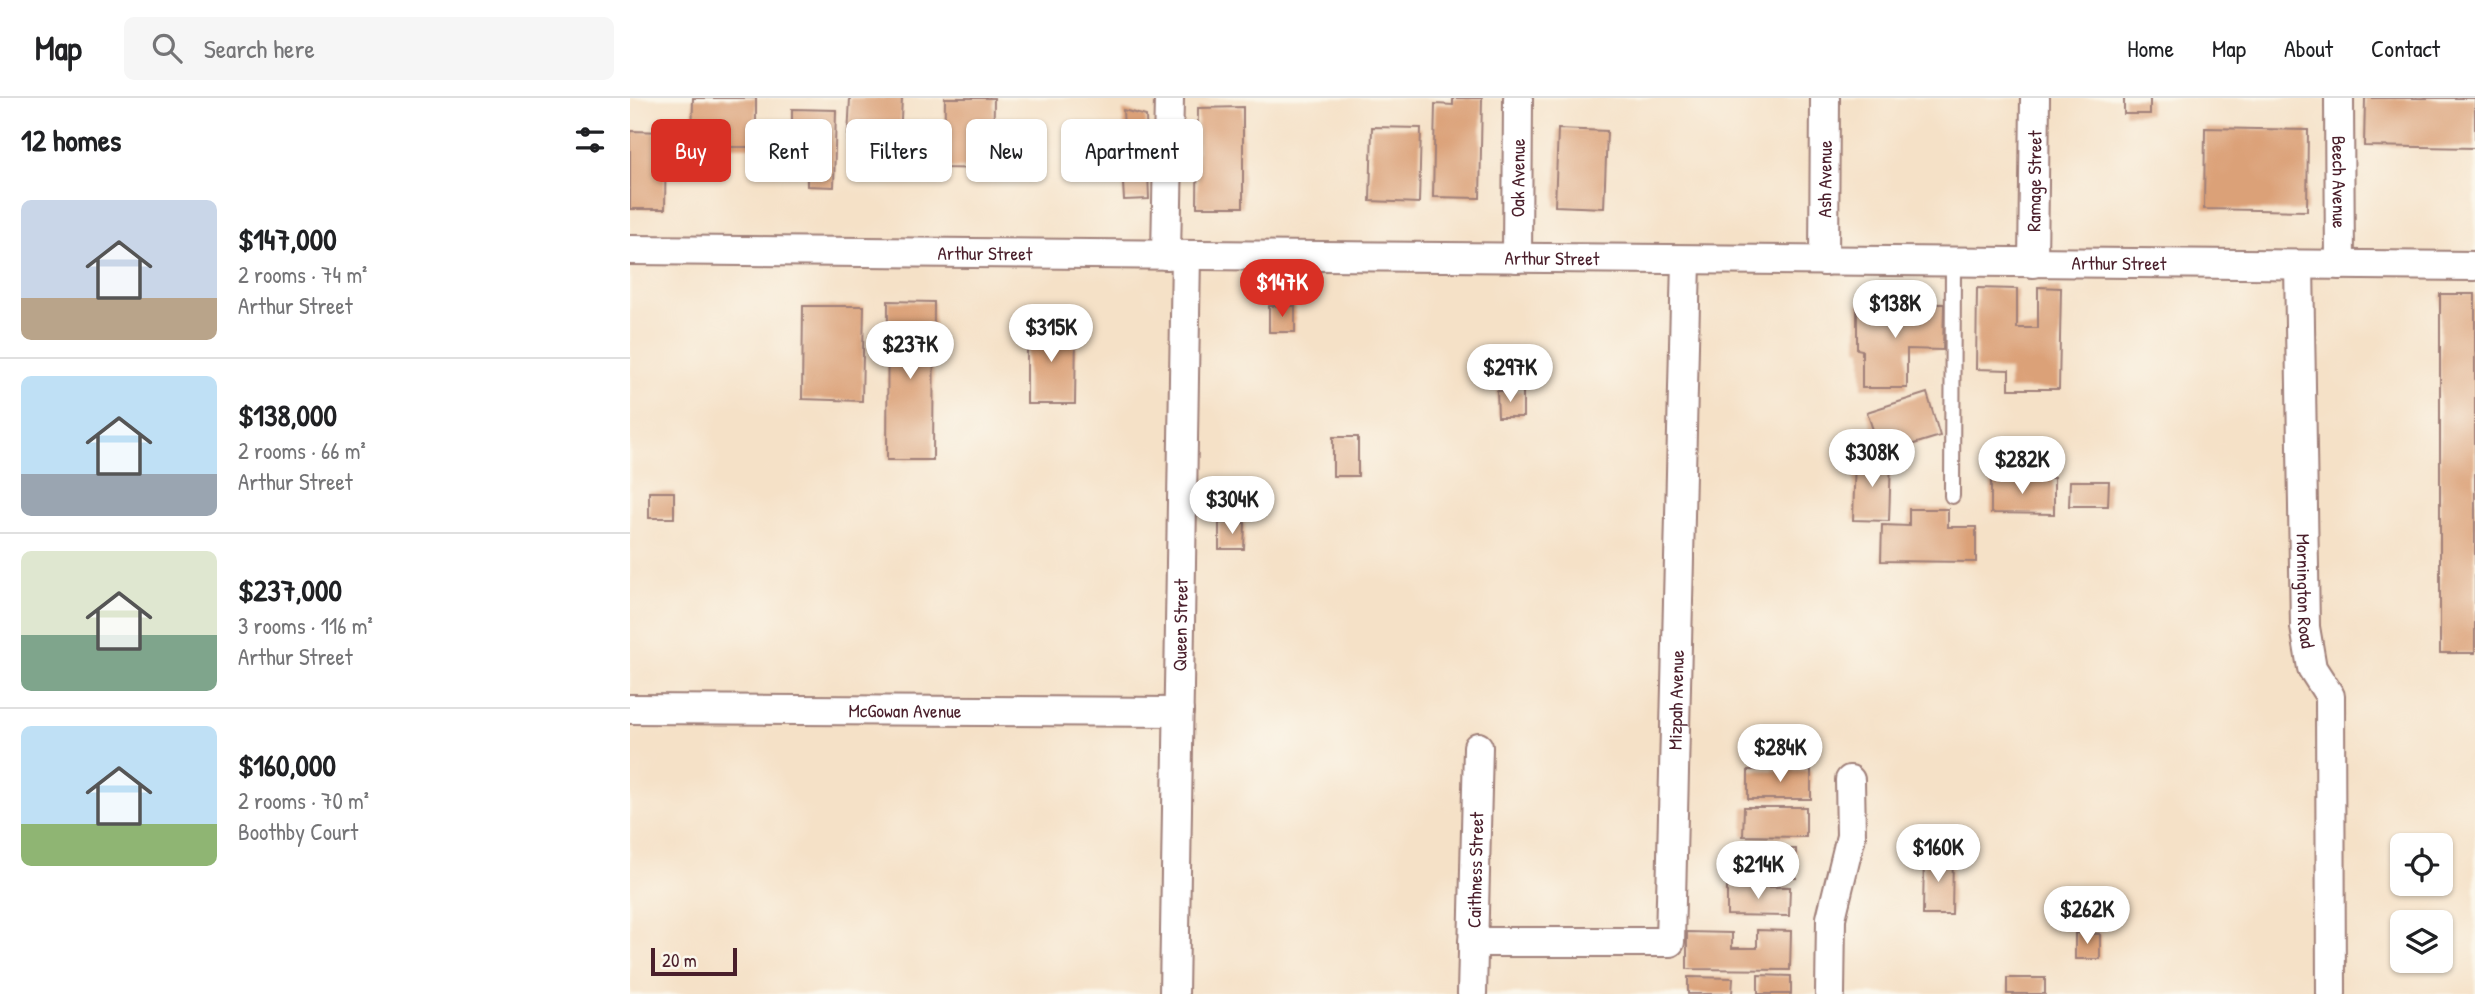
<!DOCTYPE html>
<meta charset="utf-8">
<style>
:root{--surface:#fff;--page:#f6f6f6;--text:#202124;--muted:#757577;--line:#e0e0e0;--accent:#d93025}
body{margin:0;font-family:"Patrick Hand",sans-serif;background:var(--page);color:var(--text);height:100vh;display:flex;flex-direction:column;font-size:26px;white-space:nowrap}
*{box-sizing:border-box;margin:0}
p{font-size:23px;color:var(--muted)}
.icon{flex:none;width:38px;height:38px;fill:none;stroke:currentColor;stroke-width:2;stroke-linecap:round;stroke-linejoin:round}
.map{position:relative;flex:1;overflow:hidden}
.details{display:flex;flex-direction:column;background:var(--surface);width:630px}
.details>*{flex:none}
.hud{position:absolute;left:21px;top:21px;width:665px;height:63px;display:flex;gap:14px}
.tools{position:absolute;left:1760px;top:735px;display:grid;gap:14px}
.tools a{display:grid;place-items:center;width:63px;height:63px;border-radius:10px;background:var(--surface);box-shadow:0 2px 5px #0004;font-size:35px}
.scale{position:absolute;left:21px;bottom:18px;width:86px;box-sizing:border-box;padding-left:7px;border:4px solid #4a1f2b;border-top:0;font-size:19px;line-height:24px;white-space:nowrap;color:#4a1f2b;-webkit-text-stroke:5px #fbf7ec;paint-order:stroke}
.price{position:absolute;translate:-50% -60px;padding:0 16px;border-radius:24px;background:#fff;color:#222;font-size:23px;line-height:46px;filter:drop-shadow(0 2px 4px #0008)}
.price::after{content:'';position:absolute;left:50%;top:42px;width:21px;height:16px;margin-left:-10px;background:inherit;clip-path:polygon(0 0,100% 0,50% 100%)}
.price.on{background:var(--accent);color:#fff}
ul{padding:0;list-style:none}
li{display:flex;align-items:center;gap:21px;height:175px;padding:0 21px}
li+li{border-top:2px solid var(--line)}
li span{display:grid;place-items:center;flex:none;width:196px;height:140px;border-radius:10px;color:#555}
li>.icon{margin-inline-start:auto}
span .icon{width:84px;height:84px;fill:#fffc;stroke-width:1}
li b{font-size:30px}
h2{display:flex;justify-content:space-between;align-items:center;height:84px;padding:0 21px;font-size:30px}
.chip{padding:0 24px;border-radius:10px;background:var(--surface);box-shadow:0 2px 5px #0004;font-size:24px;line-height:63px}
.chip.on{background:var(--accent);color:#fff}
header{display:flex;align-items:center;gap:42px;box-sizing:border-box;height:98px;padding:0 35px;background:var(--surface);border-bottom:2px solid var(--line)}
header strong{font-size:33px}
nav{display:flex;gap:38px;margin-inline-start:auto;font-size:24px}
.search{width:490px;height:63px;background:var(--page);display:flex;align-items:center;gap:18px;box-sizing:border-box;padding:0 24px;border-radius:10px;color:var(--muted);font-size:26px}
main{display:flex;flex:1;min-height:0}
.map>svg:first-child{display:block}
.building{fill:#dba178}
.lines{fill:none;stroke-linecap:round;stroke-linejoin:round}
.lane-casing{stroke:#a08079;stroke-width:18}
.street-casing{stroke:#a08079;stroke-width:32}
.lane{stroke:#fff;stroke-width:14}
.street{stroke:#fff;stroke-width:28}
.labels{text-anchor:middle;stroke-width:5;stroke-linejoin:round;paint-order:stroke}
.street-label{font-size:19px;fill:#4a1f2b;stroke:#fbf7ec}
</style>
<header>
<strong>Map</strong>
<div class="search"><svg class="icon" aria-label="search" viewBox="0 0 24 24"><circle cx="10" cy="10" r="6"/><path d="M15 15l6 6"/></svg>Search here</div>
<nav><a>Home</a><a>Map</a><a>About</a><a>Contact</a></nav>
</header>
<main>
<section class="details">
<h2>12 homes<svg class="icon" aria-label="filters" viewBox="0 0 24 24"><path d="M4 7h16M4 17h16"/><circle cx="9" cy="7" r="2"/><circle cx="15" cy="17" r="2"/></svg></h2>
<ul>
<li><span style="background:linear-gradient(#c9d6e8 70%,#b9a48a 0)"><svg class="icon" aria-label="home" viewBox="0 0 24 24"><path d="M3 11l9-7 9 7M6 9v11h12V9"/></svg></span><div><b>$147,000</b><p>2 rooms · 74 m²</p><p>Arthur Street</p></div></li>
<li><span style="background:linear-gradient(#bfe0f5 70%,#9aa5b1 0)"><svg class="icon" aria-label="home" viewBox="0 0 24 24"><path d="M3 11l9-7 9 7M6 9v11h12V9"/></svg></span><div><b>$138,000</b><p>2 rooms · 66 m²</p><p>Arthur Street</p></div></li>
<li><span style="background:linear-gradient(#dfe7d0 60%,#7fa58c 0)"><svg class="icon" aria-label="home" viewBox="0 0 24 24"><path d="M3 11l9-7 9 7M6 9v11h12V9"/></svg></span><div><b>$237,000</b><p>3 rooms · 116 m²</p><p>Arthur Street</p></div></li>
<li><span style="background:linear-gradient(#bfe0f5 70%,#8fb573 0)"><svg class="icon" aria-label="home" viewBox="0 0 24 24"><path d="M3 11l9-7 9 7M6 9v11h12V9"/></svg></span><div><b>$160,000</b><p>2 rooms · 70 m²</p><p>Boothby Court</p></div></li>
</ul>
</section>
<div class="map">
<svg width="1845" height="896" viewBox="0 0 1845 896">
<rect width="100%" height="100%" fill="#fbf7ec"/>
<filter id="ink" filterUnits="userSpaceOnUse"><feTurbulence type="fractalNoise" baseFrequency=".0143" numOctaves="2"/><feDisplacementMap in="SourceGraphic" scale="14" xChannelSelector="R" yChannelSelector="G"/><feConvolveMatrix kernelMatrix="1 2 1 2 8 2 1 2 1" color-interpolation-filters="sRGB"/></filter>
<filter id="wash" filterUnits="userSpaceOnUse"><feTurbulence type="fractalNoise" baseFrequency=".00686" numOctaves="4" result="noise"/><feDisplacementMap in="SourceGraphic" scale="28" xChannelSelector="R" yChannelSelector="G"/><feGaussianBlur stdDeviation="1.57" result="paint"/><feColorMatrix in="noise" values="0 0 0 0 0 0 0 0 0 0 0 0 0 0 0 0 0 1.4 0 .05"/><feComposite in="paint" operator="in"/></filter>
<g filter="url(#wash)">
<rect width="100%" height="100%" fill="#f5e1c7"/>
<g id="blocks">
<g class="building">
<path d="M 63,0 L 126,0 L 126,49 L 62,49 Z"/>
<path d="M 220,0 L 272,0 L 269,61 L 217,58 Z"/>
<path d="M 315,0 L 364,0 L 363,71 L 314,70 Z"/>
<path d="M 823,0 L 852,0 L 850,100 L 803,99 L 805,6 L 823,7 Z"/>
<rect x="1494" y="0" width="26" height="16"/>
<path d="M 1735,0 L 1845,0 L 1845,50 L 1734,48 Z"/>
<path d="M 613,9 L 613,109 L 567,109 L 568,10 Z"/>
<path d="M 162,11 L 206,12 L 204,89 L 177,88 L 177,77 L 143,76 L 144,41 L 162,41 Z"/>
<path d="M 493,12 L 516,18 L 519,101 L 494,102 L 492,68 L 451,69 L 449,31 L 494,30 Z"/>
<path d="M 742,29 L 791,30 L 789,105 L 740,103 Z"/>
<path d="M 1575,30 L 1678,32 L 1677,113 L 1574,111 Z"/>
<path d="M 928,31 L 977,33 L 974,110 L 925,108 Z"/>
<path d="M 0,33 L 36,34 L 35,111 L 0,111 Z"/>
<path d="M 1408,189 L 1431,190 L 1429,291 L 1379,291 L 1379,272 L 1346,271 L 1347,190 L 1387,191 L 1387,230 L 1408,230 Z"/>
<rect x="1810" y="196" width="35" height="359"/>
<path d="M 258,203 L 304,204 L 303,362 L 257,362 Z"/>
<path d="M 1227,206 L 1314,206 L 1313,252 L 1277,251 L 1277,290 L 1232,290 L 1232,252 L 1227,251 Z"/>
<path d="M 173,208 L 234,208 L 232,303 L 172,301 Z"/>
<rect x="639" y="208" width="26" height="26"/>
<path d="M 397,226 L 446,226 L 445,306 L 397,306 Z"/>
<path d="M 867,293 L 893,293 L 893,319 L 868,319 Z"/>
<path d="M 1297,295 L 1310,338 L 1251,356 L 1237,314 Z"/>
<rect x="703" y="339" width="25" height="39"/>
<path d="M 1225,359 L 1261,360 L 1259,423 L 1223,422 Z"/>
<path d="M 1361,379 L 1424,380 L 1424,416 L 1361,415 Z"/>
<path d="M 1440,383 L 1479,383 L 1478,408 L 1439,408 Z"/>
<rect x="19" y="394" width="25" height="26"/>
<path d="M 1279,411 L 1318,411 L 1318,429 L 1346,429 L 1346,464 L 1251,463 L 1252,427 L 1279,428 Z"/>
<path d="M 589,425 L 615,425 L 614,451 L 589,451 Z"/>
<rect x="1118" y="672" width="63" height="29"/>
<path d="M 1114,709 L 1176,709 L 1176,739 L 1113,738 Z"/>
<rect x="1104" y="751" width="62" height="29"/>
<path d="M 1294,755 L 1323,755 L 1322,817 L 1293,817 Z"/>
<path d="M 1097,788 L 1160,789 L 1159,818 L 1097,817 Z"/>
<path d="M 1127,832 L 1161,833 L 1160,872 L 1057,871 L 1057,834 L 1102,835 L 1102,850 L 1127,850 Z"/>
<path d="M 1445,835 L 1470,836 L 1470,861 L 1445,861 Z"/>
<path d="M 1128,877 L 1161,878 L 1161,896 L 1128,896 Z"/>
<path d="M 1058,879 L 1103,880 L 1102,896 L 1058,896 Z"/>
<rect x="1377" y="880" width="38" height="16"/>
</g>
</g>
</g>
<g filter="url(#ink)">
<use href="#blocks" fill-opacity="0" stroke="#a08079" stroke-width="2"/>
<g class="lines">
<g class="lane-casing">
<path id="lane" d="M 1322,398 L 1323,164"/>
</g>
<g class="street-casing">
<g id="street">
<path id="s1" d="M 1709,0 L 1710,167"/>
<path id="s2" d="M 0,152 L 1845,168"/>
<path d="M 536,157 L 539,0"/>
<path id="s3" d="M 887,160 L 888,0"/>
<path id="s4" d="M 1194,163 L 1195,0"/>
<path id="s5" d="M 1403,165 L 1405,0"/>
<path id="s6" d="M 1669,167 L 1675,529 L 1682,570 L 1700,598 L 1701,896"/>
<path id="s7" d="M 0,611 L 549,614"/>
<path id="s8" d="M 843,844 L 1040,844 L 1056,162"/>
<path id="s9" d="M 544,896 L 556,157"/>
<path id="s10" d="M 842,896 L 848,649"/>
<path d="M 1200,896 L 1201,820 L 1221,738 L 1220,682"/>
</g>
</g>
<use href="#lane" class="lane"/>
<use href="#street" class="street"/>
</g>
</g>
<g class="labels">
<g class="street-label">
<text dy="7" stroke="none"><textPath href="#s3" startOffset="80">Oak Avenue</textPath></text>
<text dy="7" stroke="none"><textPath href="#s4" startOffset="82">Ash Avenue</textPath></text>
<text dy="7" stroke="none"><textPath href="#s5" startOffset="82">Ramage Street</textPath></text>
<text dy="7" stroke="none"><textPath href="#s1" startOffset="84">Beech Avenue</textPath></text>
<text dy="7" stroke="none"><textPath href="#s2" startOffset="355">Arthur Street</textPath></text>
<text dy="7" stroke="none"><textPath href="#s2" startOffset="922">Arthur Street</textPath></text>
<text dy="7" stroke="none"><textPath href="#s2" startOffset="1489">Arthur Street</textPath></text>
<text dy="7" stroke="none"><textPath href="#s6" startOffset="326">Mornington Road</textPath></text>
<text dy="7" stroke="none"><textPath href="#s9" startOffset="369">Queen Street</textPath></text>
<text dy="7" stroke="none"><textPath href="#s8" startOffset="439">Mizpah Avenue</textPath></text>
<text dy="7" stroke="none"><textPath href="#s7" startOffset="275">McGowan Avenue</textPath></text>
<text dy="7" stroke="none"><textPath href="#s10" startOffset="124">Caithness Street</textPath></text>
</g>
</g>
</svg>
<div class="tools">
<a><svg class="icon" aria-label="locate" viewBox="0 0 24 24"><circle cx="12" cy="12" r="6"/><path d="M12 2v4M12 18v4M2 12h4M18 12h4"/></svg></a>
<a><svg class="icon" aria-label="layers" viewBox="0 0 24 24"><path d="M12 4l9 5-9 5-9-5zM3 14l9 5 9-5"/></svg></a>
</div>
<div class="scale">20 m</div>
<b class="price on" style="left:652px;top:221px">$147K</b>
<b class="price" style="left:1265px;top:242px">$138K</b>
<b class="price" style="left:421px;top:266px">$315K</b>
<b class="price" style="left:280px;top:283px">$237K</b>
<b class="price" style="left:880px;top:306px">$297K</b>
<b class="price" style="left:1242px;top:391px">$308K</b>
<b class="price" style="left:1392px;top:398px">$282K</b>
<b class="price" style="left:602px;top:438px">$304K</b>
<b class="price" style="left:1150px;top:686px">$284K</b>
<b class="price" style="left:1308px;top:786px">$160K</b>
<b class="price" style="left:1128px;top:803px">$214K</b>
<b class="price" style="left:1457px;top:848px">$262K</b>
<div class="hud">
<a class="chip on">Buy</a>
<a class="chip">Rent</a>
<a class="chip">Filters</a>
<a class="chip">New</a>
<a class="chip">Apartment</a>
</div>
</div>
</main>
